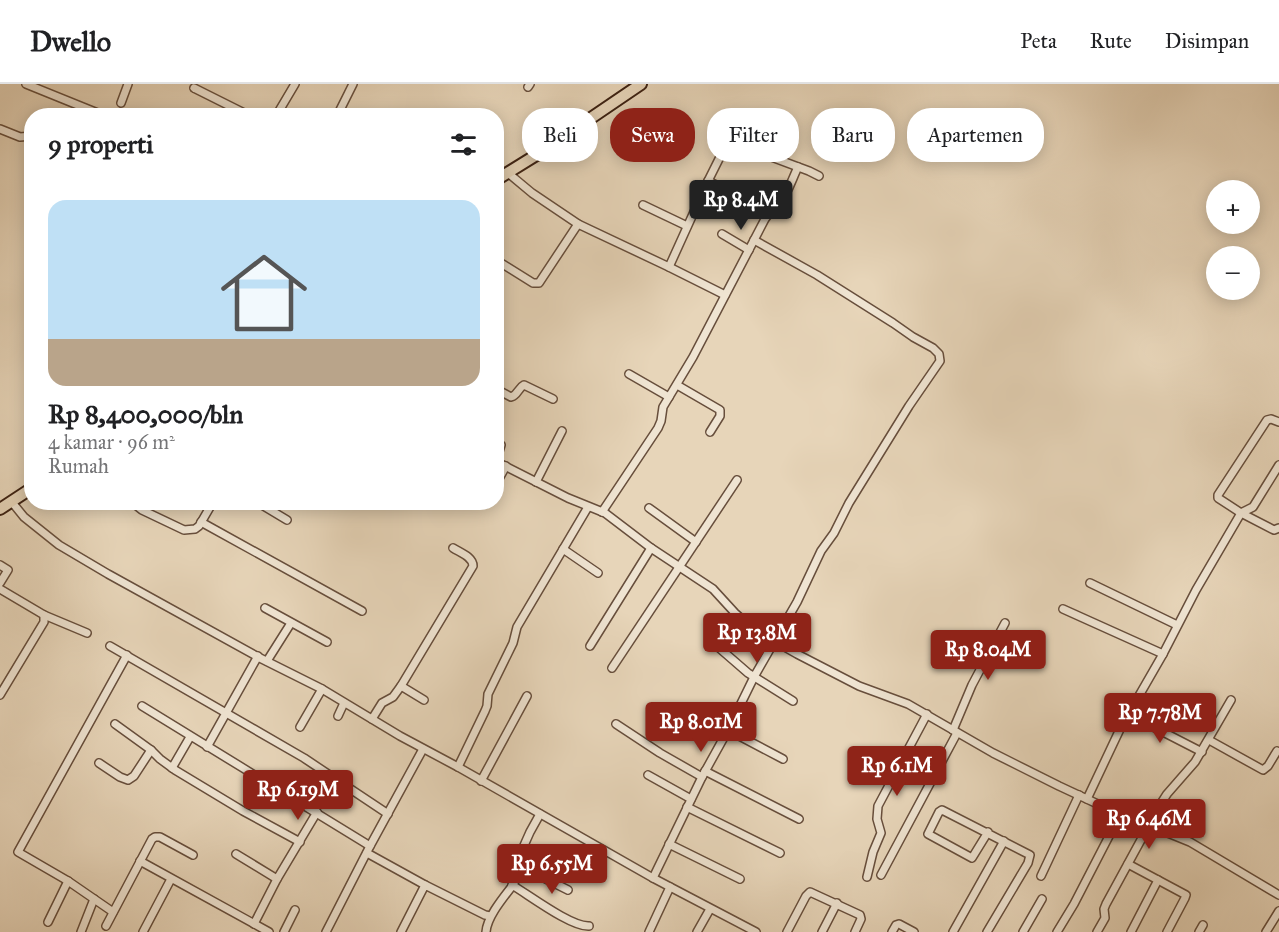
<!DOCTYPE html>
<html lang="id">
<meta charset="utf-8">
<style>
:root{--surface:#fff;--page:#f6f6f6;--text:#202124;--muted:#757577;--line:#e0e0e0;--accent:#8f2418}
body{margin:0;font-family:"IM FELL Great Primer",serif;background:var(--page);color:var(--text);height:100vh;display:flex;flex-direction:column;font-size:22px;white-space:nowrap}
*{box-sizing:border-box;margin:0}
p{font-size:20px;color:var(--muted)}
.icon{flex:none;width:33px;height:33px;fill:none;stroke:currentColor;stroke-width:2;stroke-linecap:round;stroke-linejoin:round}
.map{position:relative;flex:1;overflow:hidden}
.drawer{position:absolute;left:24px;top:24px;width:480px;height:402px;display:flex;flex-direction:column;background:var(--surface);border-radius:24px;box-shadow:0 3px 15px #0003}
.drawer>*{flex:none}
.hud{position:absolute;left:522px;top:24px;width:570px;height:54px;display:flex;gap:12px}
.buttons{position:absolute;left:1206px;top:96px;display:grid;gap:12px}
.buttons a{display:grid;place-items:center;width:54px;height:54px;border-radius:50%;background:var(--surface);box-shadow:0 3px 15px #0003;font-size:30px}
.price{position:absolute;translate:-50% -51px;padding:0 14px;border-radius:6px;background:var(--accent);color:#fff;font-size:20px;line-height:39px;filter:drop-shadow(0 2px 3px #0008)}
.price::after{content:'';position:absolute;left:50%;top:36px;width:18px;height:14px;margin-left:-9px;background:inherit;clip-path:polygon(0 0,100% 0,50% 100%)}
.price.active{background:#222;color:#fff}
ul{padding:0;list-style:none}
li{display:grid;align-content:center;gap:12px;height:318px;padding:0 24px}
li span{display:grid;place-items:center;height:186px;border-radius:18px;color:#555}
li>.icon{margin-inline-start:auto}
span .icon{width:108px;height:108px;fill:#fffc;stroke-width:1}
li b{font-size:26px}
h2{display:flex;justify-content:space-between;align-items:center;height:72px;padding:0 24px;font-size:26px}
.tag{padding:0 21px;border-radius:24px;background:var(--surface);box-shadow:0 3px 15px #0003;font-size:21px;line-height:54px}
.tag.active{background:var(--accent);color:#fff}
header{display:flex;align-items:center;gap:36px;box-sizing:border-box;height:84px;padding:0 30px;background:var(--surface);border-bottom:2px solid var(--line)}
header strong{font-size:28px}
nav{display:flex;gap:33px;margin-inline-start:auto;font-size:21px}
.map>svg:first-child{display:block}
.lines{fill:none;stroke-linecap:round;stroke-linejoin:round}
.street-casing{stroke:#674e3c;stroke-width:10}
.primary-casing{stroke:#3c2112;stroke-width:14}
.street{stroke:#efe4d2;stroke-width:7}
.primary{stroke:#e7d5b9;stroke-width:10}
</style>
<header>
<strong>Dwello</strong>
<nav><a>Peta</a><a>Rute</a><a>Disimpan</a></nav>
</header>
<div class="map">
<svg width="1279" height="848" viewBox="0 0 1279 848">
<rect width="100%" height="100%" fill="#e7d5b9"/>
<filter id="stains"><feTurbulence type="fractalNoise" baseFrequency=".00333" numOctaves="4"/><feColorMatrix values="0 0 0 0 .2 0 0 0 0 .09 0 0 0 0 .02 0 0 0 .5 -.17"/></filter>
<radialGradient id="worn" r=".72"><stop offset=".6" stop-color="#630" stop-opacity="0"/><stop offset="1" stop-color="#630" stop-opacity=".3"/></radialGradient>
<g class="lines">
<g class="street-casing">
<g id="street">
<path d="M 26,0 L 105,32"/>
<path d="M 528,3 L 530,0"/>
<path d="M 194,4 L 250,32"/>
<path d="M 121,19 L 128,0"/>
<path d="M 276,32 L 295,0"/>
<path d="M 337,32 L 353,0"/>
<path d="M 0,45 L 20,53 L 32,52"/>
<path d="M 508,89 L 532,109 L 578,140 L 669,183 L 725,211"/>
<path d="M 708,97 L 770,127"/>
<path d="M 643,121 L 687,142"/>
<path d="M 722,150 L 749,166"/>
<path d="M 496,176 L 533,199 L 539,199 L 578,140"/>
<path d="M 669,183 L 708,97 L 727,59 L 731,58 L 809,87 L 819,92"/>
<path d="M 629,290 L 669,313"/>
<path d="M 677,301 L 720,326 L 720,332 L 710,348"/>
<path d="M 496,305 L 511,313 C 518,311 518,304 524,301 L 553,315"/>
<path d="M 1279,338 L 1271,335 L 1267,336 L 1218,411 L 1218,414 L 1241,429 L 1274,446 L 1279,444"/>
<path d="M 496,357 L 501,361 L 497,374 L 499,379 L 568,414 L 605,429 L 651,464 L 713,505 L 735,529 L 744,537 L 774,557 L 797,570 L 859,602 L 908,620 L 993,669 L 1059,702 L 1104,723 L 1190,758 L 1279,811"/>
<path d="M 536,398 L 562,347"/>
<path d="M 496,400 L 506,382"/>
<path d="M 11,417 L 24,433 L 59,461 L 108,490 L 260,574 L 322,605 L 400,652 L 458,683 L 653,794 L 756,848"/>
<path d="M 138,418 L 137,422 L 142,426 L 184,446 L 195,445 L 199,442 L 213,418"/>
<path d="M 257,418 L 287,436"/>
<path d="M 485,420 L 486,418"/>
<path d="M 649,424 L 696,458"/>
<path d="M 602,428 L 658,344 L 661,337 L 663,323 L 693,273 L 765,135 C 770,127 773,126 779,120 C 788,110 792,95 798,83"/>
<path d="M 201,438 L 362,527"/>
<path d="M 563,465 L 598,489"/>
<path d="M 0,481 L 8,486 L 0,499"/>
<path d="M 1090,499 L 1177,541"/>
<path d="M 0,505 L 44,531 L 87,549"/>
<path d="M 265,524 L 327,558"/>
<path d="M 1063,525 L 1163,570"/>
<path d="M 710,556 L 748,589 L 793,617"/>
<path d="M 110,562 L 304,674 L 388,730"/>
<path d="M 590,562 L 651,464"/>
<path d="M 267,577 L 291,539"/>
<path d="M 612,584 L 737,396"/>
<path d="M 401,602 L 424,616"/>
<path d="M 0,611 L 44,538 L 44,531"/>
<path d="M 142,622 L 370,762"/>
<path d="M 1128,630 L 1202,668"/>
<path d="M 338,632 L 344,619"/>
<path d="M 372,635 L 382,619 L 393,613 L 401,602 L 473,482 C 473,473 461,469 453,464"/>
<path d="M 115,640 L 151,666 L 160,675 L 175,686 L 243,727 L 300,758"/>
<path d="M 616,640 L 660,669 L 702,693"/>
<path d="M 300,643 L 322,605"/>
<path d="M 728,646 L 783,675"/>
<path d="M 953,646 L 972,601 L 1005,539"/>
<path d="M 1209,656 L 1263,686 L 1268,682 L 1277,667"/>
<path d="M 207,663 L 258,572"/>
<path d="M 99,679 L 120,693 L 128,696 L 134,692 L 151,666"/>
<path d="M 458,683 L 485,627 L 487,622 L 488,610 L 513,559 L 517,543 L 588,423"/>
<path d="M 172,684 L 190,653"/>
<path d="M 705,687 L 799,735"/>
<path d="M 648,691 L 691,715"/>
<path d="M 481,697 L 527,612"/>
<path d="M 1087,715 L 1121,643 L 1163,570 L 1196,506 L 1241,429 L 1253,423 L 1279,381"/>
<path d="M 687,723 L 780,769"/>
<path d="M 669,760 L 740,795"/>
<path d="M 367,769 L 425,801"/>
<path d="M 236,770 L 277,795"/>
<path d="M 140,777 L 269,848"/>
<path d="M 1128,780 L 1186,811 L 1185,814 L 1167,848"/>
<path d="M 522,783 L 568,806"/>
<path d="M 881,791 L 957,649"/>
<path d="M 1041,792 L 1079,711"/>
<path d="M 867,793 L 873,768 L 881,749 L 877,735 L 878,722 L 927,630"/>
<path d="M 653,794 L 702,693 L 728,646 L 754,593 L 797,518 L 821,467 L 834,449 L 849,419 L 909,322 L 940,277 L 939,270 L 933,264 L 913,253 L 893,239 L 817,191 L 754,156"/>
<path d="M 512,801 C 529,811 571,843 589,842"/>
<path d="M 113,828 L 68,797 L 18,768 L 127,571"/>
<path d="M 48,838 L 68,797"/>
<path d="M 254,840 L 277,795 L 317,728"/>
<path d="M 106,842 L 152,755 L 155,753 L 160,753 L 193,771"/>
<path d="M 81,848 L 94,815"/>
<path d="M 143,848 L 171,795"/>
<path d="M 284,848 L 295,826"/>
<path d="M 326,848 L 370,762 L 423,665"/>
<path d="M 401,848 L 425,801 L 485,831 L 490,832"/>
<path d="M 486,848 C 487,833 503,814 513,801 C 516,795 519,788 522,783 L 518,778 L 518,775 L 530,748 L 540,730"/>
<path d="M 649,848 L 670,803"/>
<path d="M 697,848 L 710,825"/>
<path d="M 787,848 L 806,812 L 810,808 L 860,831 L 861,835 L 855,848"/>
<path d="M 822,848 L 837,819"/>
<path d="M 892,848 L 896,841 L 899,840 L 914,848"/>
<path d="M 953,848 L 1004,757"/>
<path d="M 987,848 L 1028,779 L 1030,771 L 942,726 L 939,728 L 928,750 L 972,774 L 988,748"/>
<path d="M 1023,848 L 1042,815"/>
<path d="M 1057,848 L 1074,820 L 1121,729"/>
<path d="M 1097,848 L 1105,834 L 1104,825 L 1106,820 L 1160,721 L 1167,710 L 1195,678 L 1231,616"/>
<path d="M 1131,848 L 1158,796"/>
<path d="M 1199,848 L 1203,841"/>
<path d="M 1266,848 L 1279,827"/>
</g>
</g>
<g class="primary-casing">
<g id="primary">
<path d="M 496,96 L 538,70 L 641,0"/>
<path d="M 0,425 L 32,404"/>
</g>
</g>
<use href="#street" class="street"/>
<use href="#primary" class="primary"/>
</g>
<rect width="100%" height="100%" filter="url(#stains)"/>
<rect width="100%" height="100%" fill="url(#worn)"/>
</svg>
<div class="buttons">
<a>+</a>
<a>−</a>
</div>
<b class="price active" style="left:741px;top:147px">Rp 8.4M</b>
<b class="price" style="left:757px;top:580px">Rp 13.8M</b>
<b class="price" style="left:988px;top:597px">Rp 8.04M</b>
<b class="price" style="left:1160px;top:660px">Rp 7.78M</b>
<b class="price" style="left:701px;top:669px">Rp 8.01M</b>
<b class="price" style="left:897px;top:713px">Rp 6.1M</b>
<b class="price" style="left:298px;top:737px">Rp 6.19M</b>
<b class="price" style="left:1149px;top:766px">Rp 6.46M</b>
<b class="price" style="left:552px;top:811px">Rp 6.55M</b>
<div class="hud">
<a class="tag">Beli</a>
<a class="tag active">Sewa</a>
<a class="tag">Filter</a>
<a class="tag">Baru</a>
<a class="tag">Apartemen</a>
</div>
<section class="drawer">
<h2>9 properti<svg class="icon" aria-label="filters" viewBox="0 0 24 24"><path d="M4 7h16M4 17h16"/><circle cx="9" cy="7" r="2"/><circle cx="15" cy="17" r="2"/></svg></h2>
<ul>
<li><span style="background:linear-gradient(#bfe0f5 75%,#b9a48a 0)"><svg class="icon" aria-label="home" viewBox="0 0 24 24"><path d="M3 11l9-7 9 7M6 9v11h12V9"/></svg></span><div><b>Rp 8,400,000/bln</b><p>4 kamar · 96 m²</p><p>Rumah</p></div></li>
</ul>
</section>
</div>
